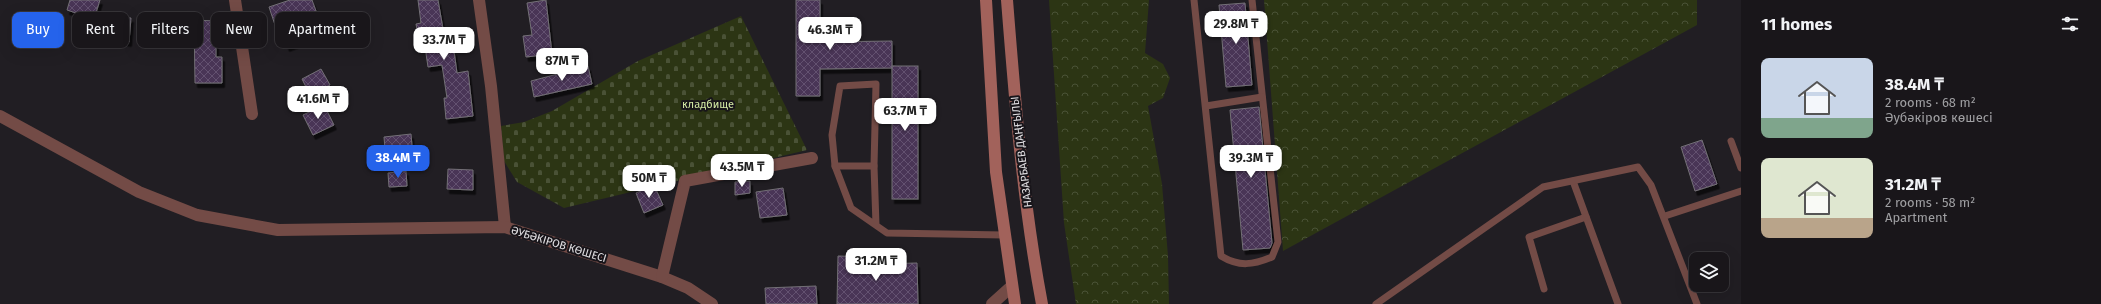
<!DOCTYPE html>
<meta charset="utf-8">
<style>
:root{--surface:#19161a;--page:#221f23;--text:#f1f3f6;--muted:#9f9fa2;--line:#373539;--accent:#2563eb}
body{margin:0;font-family:"Fira Sans",sans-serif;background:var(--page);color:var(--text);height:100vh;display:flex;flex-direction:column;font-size:15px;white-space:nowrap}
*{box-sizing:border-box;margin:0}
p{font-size:13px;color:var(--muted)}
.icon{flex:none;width:22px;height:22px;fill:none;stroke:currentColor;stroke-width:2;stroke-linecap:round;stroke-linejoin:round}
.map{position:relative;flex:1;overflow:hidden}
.details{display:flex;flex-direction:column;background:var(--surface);width:360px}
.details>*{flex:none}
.banner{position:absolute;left:12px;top:12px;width:380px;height:36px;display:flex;gap:8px}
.buttons{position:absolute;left:1689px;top:252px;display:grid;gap:8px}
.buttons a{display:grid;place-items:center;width:40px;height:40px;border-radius:8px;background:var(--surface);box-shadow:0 4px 16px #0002,0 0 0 1px var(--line);font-size:20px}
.price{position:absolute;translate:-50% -34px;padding:0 9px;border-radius:8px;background:#fff;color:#222;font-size:13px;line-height:26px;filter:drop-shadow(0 1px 2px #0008)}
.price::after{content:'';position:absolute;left:50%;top:24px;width:12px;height:9px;margin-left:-6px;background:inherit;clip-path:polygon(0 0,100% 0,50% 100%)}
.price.active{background:var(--accent);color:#fff}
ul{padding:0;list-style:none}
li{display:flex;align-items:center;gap:12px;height:100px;padding:0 20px}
li span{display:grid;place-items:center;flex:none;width:112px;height:80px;border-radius:8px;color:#555}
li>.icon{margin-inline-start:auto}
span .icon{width:48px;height:48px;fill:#fffc;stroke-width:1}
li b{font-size:17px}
h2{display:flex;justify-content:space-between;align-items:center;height:48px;padding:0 20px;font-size:17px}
.chip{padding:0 14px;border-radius:8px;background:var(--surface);box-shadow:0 4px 16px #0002,0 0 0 1px var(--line);font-size:14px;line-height:36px}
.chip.active{background:var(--accent);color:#fff}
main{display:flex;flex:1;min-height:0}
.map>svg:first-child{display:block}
.cemetery{fill:url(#cemetery-stones)}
.park{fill:url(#park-crowns)}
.building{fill:url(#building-cross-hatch);stroke:#737076;filter:url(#shadow)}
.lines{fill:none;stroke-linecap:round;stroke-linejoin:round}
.lane{stroke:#734b46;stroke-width:7}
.street{stroke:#734b46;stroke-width:12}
.secondary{stroke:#a2625b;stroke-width:12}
.labels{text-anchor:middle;stroke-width:4;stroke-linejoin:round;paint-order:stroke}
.park-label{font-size:11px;fill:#d2e8a3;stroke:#18151a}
.street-label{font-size:11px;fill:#e2e0e3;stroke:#18151a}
</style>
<main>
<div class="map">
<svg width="1741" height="304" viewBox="0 0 1741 304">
<defs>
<pattern id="cemetery-stones" width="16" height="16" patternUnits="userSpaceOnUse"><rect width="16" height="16" fill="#2c3514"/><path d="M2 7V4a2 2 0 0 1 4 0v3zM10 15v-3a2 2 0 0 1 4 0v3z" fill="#4a5236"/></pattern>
<pattern id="park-crowns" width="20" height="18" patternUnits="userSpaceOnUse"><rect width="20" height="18" fill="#2c3514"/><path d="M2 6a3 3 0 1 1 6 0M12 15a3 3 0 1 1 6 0" fill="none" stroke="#4a5236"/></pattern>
<pattern id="building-cross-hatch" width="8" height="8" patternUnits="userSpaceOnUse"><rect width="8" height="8" fill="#4a3457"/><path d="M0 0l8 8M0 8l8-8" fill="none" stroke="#64516f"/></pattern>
<filter id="shadow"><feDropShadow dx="2.5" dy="4.5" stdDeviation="0" flood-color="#0009"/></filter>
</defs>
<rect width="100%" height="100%" fill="#211e23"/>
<path class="cemetery" d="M 741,16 L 807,150 L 564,208 L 517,182 L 504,161 L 501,126 L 524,122 L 552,111 L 638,61 Z"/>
<g class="park">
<path d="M 1049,0 L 1149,0 L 1145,53 L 1163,64 L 1170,78 L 1163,98 L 1148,106 L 1162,184 L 1168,256 L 1169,304 L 1076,304 L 1064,223 Z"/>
<path d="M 1264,0 L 1697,0 L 1697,25 L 1283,251 Z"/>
</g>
<g class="building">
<path d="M 70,0 L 100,0 L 94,19 L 67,10 Z"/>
<path d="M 290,0 L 312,0 L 316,11 L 302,16 L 311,38 L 287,47 L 278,24 L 275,25 L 269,7 Z"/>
<path d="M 418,0 L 438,0 L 447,52 L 454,51 L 457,73 L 468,71 L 473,116 L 446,119 L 444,98 L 447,98 L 442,65 L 428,67 L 424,40 L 419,41 L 416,24 L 421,23 Z"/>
<path d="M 546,0 L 552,54 L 526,57 L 523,36 L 532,35 L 527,3 Z"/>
<path d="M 796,0 L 820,0 L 820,42 L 892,41 L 892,68 L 820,69 L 820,96 L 796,96 Z"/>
<path d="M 1245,3 L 1252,85 L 1226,87 L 1219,5 Z"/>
<path d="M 115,16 L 131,18 L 129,42 L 112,40 Z"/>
<path d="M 194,20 L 216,21 L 216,57 L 222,57 L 222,83 L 195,83 Z"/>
<path d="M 588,66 L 592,84 L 534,97 L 531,81 Z"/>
<rect x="892" y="66" width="26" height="133"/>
<path d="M 321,69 L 330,85 L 310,95 L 302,79 Z"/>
<path d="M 324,105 L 334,125 L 313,135 L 303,115 Z"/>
<path d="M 1259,107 L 1272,243 L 1270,248 L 1243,250 L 1230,110 Z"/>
<path d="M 411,134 L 412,146 L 385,149 L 384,137 Z"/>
<path d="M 1702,140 L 1717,184 L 1695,191 L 1681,147 Z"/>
<path d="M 448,169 L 473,170 L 473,190 L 447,189 Z"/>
<path d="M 406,171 L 407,186 L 389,187 L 388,173 Z"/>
<path d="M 750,181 L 750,193 L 735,195 L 735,182 Z"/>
<path d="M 654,185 L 663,205 L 644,213 L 636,193 Z"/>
<path d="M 783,188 L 787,215 L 760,218 L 756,192 Z"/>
<path d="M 838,256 L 874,257 L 873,264 L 917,263 L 918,304 L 837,304 Z"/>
<path d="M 816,286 L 817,304 L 766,304 L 765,288 Z"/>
</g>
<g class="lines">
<g class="lane">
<path d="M 1194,0 L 1221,256 C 1239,267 1253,265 1272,257 L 1278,242 L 1252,0"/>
<path d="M 1206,106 L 1262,97"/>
<path d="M 1731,141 L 1741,168"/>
<path d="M 835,166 L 874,166"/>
<path d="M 1573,181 L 1618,304"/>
<path d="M 1665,216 L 1741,191"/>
<path d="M 876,225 L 874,166 L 876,84 L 840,86 L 832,135 L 835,166 L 851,208 L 887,233 L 1004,235"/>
<path d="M 1544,289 L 1529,237 L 1586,217"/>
<path d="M 1376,304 L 1543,187 L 1638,167 L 1651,185 L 1697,304"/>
</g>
<g class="street">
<path d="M 235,0 L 252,114"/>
<path d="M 479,0 L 491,86 L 505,227"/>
<path d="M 0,116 L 139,192 L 197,215 L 278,230 L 505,227 L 662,277 L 688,288 L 712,304"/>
<path d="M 662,277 L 685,181 L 812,158"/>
<path d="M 992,304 L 1012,286"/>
</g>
<g class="secondary">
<path d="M 986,0 L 996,172 L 1015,304"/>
<path d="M 1007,0 C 1015,102 1023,204 1042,304"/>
</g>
</g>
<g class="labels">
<g class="park-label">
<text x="708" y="108">кладбище</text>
</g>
<g class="street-label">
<text transform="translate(1021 152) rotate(-97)" y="4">НАЗАРБАЕВ ДАҢҒЫЛЫ</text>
<text transform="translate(559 244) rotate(17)" y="4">ӘУБӘКІРОВ КӨШЕСІ</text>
</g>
</g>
</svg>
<div class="buttons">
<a><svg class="icon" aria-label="layers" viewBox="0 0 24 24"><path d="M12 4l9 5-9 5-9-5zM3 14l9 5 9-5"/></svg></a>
</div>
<b class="price" style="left:1236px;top:45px">29.8M ₸</b>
<b class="price" style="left:830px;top:51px">46.3M ₸</b>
<b class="price" style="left:444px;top:61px">33.7M ₸</b>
<b class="price" style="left:562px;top:82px">87M ₸</b>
<b class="price" style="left:318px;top:120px">41.6M ₸</b>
<b class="price" style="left:905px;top:132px">63.7M ₸</b>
<b class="price active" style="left:398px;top:179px">38.4M ₸</b>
<b class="price" style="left:1251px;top:179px">39.3M ₸</b>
<b class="price" style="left:742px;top:188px">43.5M ₸</b>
<b class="price" style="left:649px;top:199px">50M ₸</b>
<b class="price" style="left:876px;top:282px">31.2M ₸</b>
<div class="banner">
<a class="chip active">Buy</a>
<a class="chip">Rent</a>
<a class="chip">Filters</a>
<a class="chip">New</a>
<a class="chip">Apartment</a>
</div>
</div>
<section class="details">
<h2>11 homes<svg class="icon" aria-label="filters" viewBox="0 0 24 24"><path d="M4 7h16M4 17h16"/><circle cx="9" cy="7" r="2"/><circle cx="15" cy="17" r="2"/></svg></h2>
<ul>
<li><span style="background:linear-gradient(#c9d6e8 75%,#7fa58c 0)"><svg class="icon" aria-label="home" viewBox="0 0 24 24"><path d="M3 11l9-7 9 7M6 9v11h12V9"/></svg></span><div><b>38.4M ₸</b><p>2 rooms · 68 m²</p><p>Әубәкіров көшесі</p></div></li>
<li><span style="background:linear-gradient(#dfe7d0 75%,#b9a48a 0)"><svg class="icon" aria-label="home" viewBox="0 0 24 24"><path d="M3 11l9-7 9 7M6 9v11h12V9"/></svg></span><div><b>31.2M ₸</b><p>2 rooms · 58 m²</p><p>Apartment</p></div></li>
</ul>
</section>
</main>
